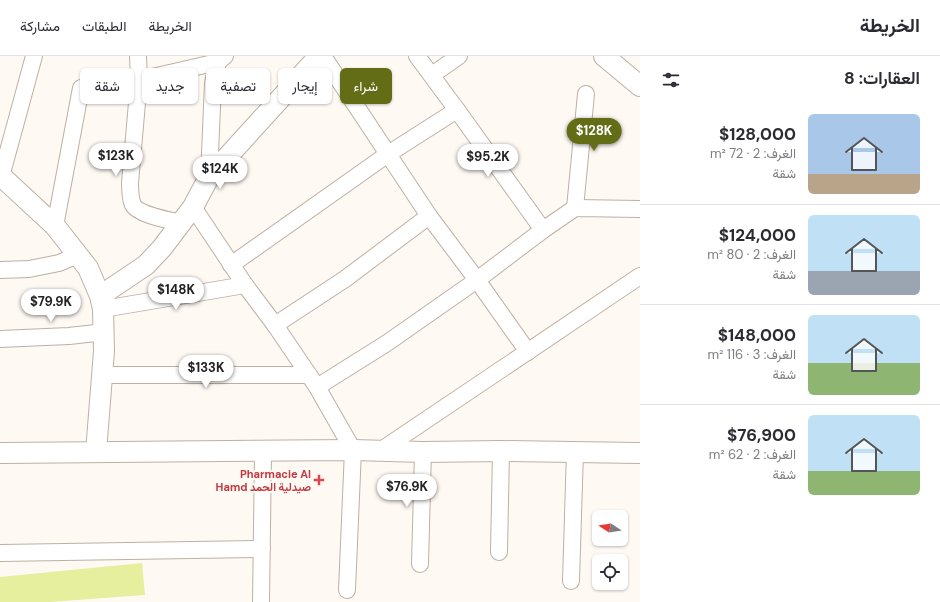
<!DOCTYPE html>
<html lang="ar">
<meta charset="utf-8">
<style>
:root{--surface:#fff;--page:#f7f7f7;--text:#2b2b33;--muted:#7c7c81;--line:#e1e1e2;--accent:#626d16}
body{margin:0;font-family:"DM Sans",Vazirmatn,sans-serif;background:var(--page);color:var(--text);direction:rtl;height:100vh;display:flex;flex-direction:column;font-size:15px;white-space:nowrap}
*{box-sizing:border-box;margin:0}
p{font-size:13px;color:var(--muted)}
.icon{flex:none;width:22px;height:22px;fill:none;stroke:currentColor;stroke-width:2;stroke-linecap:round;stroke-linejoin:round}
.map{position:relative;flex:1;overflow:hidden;direction:ltr}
.details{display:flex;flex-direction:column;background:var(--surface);width:300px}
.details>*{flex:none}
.hud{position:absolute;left:12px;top:12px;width:380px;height:36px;direction:rtl;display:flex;gap:8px}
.needle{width:26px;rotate:282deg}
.buttons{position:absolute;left:592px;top:454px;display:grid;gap:8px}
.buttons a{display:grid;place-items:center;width:36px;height:36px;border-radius:6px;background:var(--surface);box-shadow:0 1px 3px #0004;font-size:20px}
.price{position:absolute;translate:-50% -34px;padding:0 9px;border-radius:14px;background:#fff;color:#222;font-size:13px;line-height:26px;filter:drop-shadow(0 1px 2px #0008)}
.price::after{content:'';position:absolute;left:50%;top:24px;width:12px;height:9px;margin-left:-6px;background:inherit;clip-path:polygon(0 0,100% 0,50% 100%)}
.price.on{background:var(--accent);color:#fff}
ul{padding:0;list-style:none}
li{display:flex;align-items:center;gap:12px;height:100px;padding:0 20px}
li+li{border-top:1px solid var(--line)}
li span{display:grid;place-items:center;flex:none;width:112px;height:80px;border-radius:6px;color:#555}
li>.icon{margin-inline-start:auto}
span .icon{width:48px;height:48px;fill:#fffc;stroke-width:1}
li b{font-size:17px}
h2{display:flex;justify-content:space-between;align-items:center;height:48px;padding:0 20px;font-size:17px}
.pill{padding:0 14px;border-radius:6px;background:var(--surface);box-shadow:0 1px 3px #0004;font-size:14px;line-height:36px}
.pill.on{background:var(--accent);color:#fff}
header{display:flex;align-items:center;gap:24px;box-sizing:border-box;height:56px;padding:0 20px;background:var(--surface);border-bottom:1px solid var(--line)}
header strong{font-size:19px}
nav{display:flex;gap:22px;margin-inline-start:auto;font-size:14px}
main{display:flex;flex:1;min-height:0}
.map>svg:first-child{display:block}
.green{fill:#e6ef9e}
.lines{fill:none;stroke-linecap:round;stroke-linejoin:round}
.minor-casing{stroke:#bdb0a3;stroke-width:18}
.tertiary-casing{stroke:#bdb0a3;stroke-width:22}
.minor{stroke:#fff;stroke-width:16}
.tertiary{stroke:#fff;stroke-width:20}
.health-dot{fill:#e0444e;stroke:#fff9f4;stroke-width:1.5}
.labels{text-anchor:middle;stroke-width:4;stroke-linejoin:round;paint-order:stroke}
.health-label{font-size:11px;font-weight:bold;fill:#be3a42;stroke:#fff9f4;text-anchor:end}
</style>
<header>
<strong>الخريطة</strong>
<nav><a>الخريطة</a><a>الطبقات</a><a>مشاركة</a></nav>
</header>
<main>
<section class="details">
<h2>العقارات: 8<svg class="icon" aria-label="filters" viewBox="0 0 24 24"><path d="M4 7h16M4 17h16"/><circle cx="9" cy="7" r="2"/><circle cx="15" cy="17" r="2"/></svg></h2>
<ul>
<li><span style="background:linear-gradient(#a9c7e8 75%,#b9a48a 0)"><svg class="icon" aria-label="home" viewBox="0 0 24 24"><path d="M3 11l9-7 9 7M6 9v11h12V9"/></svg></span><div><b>$128,000</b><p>الغرف: 2 · 72 m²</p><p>شقة</p></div></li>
<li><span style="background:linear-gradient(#bfe0f5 70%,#9aa5b1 0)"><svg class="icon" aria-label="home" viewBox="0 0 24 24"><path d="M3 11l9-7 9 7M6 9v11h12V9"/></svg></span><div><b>$124,000</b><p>الغرف: 2 · 80 m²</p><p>شقة</p></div></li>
<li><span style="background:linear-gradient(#bfe0f5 60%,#8fb573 0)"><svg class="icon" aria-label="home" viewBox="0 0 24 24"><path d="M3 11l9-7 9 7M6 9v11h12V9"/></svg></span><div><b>$148,000</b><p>الغرف: 3 · 116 m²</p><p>شقة</p></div></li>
<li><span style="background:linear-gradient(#bfe0f5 70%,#8fb573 0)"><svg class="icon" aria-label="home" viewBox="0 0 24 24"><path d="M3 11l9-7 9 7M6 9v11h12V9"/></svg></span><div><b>$76,900</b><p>الغرف: 2 · 62 m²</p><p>شقة</p></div></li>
</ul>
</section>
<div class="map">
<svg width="640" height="546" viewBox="0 0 640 546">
<rect width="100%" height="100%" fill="#fff9f4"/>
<path class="green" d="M 142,507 L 145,539 L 50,546 L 0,546 L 0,521 Z"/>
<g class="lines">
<g class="minor-casing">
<g id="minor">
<path d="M 138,0 L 139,24 L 218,6"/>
<path d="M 432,19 L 459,0"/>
<path d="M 139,24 L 130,127 C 130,135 130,142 133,149 C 139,159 169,164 181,167"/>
<path d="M 457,54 L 543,174"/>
<path d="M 1,121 L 34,0"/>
<path d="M 209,121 L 213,27 L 218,6 L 225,0"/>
<path d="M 193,151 L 245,229 L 275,269 L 317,331 L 353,394 L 347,534"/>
<path d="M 575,152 L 586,38"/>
<path d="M 55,170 L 81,32"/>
<path d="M 231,209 L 388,98 L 457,54 L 417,0"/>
<path d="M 0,214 L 29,213 L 59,207 L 78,199"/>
<path d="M 103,253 L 245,229"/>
<path d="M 275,269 L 345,223 L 429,160 L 323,0"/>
<path d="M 0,283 L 69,280 L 105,276"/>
<path d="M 528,296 L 477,224 L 543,174 L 575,152 L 640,153"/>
<path d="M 103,319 L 309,319"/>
<path d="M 317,331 L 387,287 L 477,224 L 429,160"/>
<path d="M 380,395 L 640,220"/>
<path d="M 499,496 L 501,395"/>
<path d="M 0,497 L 262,493"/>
<path d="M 420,508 L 423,396"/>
<path d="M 571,525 L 575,395"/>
<path d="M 261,546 L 263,396"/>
</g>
</g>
<g class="tertiary-casing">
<g id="tertiary">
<path d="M 604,0 L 640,30"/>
<path d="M 0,119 L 55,170 L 88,212 L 100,240 L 103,253 L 104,295 L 96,396"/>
<path d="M 100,240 L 146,209 L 162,192 L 193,151 L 209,121 L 319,0"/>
<path d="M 0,397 L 353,394 L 423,396 L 501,395 L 640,397"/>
</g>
</g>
<use href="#minor" class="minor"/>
<use href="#tertiary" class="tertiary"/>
</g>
<path class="health-dot" d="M317 418h4v4h4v4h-4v4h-4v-4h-4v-4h4z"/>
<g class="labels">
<g class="health-label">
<text x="311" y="422">Pharmacie Al<tspan x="311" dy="13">Hamd صيدلية الحمد</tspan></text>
</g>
</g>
</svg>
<div class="buttons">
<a><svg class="needle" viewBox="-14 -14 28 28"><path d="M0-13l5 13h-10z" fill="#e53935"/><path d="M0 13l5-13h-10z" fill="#7c7c81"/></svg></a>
<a><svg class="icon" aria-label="locate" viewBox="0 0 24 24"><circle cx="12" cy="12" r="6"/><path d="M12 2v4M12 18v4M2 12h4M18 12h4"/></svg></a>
</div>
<b class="price on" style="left:594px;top:96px">$128K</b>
<b class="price" style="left:116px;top:121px">$123K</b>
<b class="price" style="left:488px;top:122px">$95.2K</b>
<b class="price" style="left:220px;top:134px">$124K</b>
<b class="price" style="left:176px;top:255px">$148K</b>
<b class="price" style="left:51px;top:267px">$79.9K</b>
<b class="price" style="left:206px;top:333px">$133K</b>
<b class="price" style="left:407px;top:452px">$76.9K</b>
<div class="hud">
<a class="pill on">شراء</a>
<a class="pill">إيجار</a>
<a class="pill">تصفية</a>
<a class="pill">جديد</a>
<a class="pill">شقة</a>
</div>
</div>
</main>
